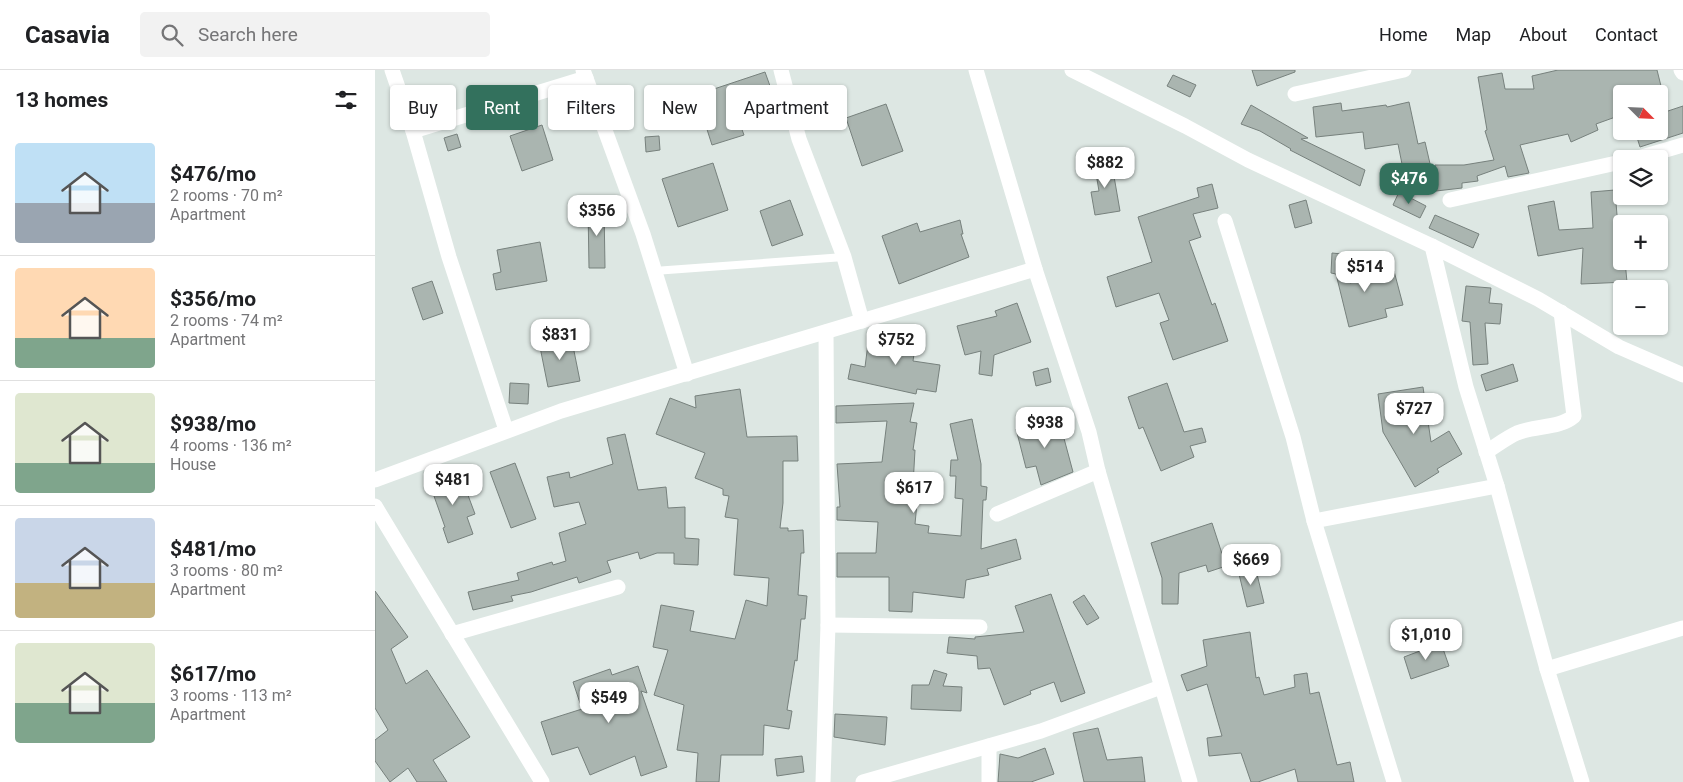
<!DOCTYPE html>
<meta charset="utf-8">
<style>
:root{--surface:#fff;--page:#f2f2f2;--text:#202124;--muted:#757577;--line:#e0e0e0;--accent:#33715d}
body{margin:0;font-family:Roboto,sans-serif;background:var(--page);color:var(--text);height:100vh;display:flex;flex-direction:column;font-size:19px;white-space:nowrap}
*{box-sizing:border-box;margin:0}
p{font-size:16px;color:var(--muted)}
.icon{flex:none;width:28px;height:28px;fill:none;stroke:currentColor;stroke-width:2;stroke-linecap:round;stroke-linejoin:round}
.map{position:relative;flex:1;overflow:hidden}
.drawer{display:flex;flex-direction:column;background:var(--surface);width:375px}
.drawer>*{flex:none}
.hud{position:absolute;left:15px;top:15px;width:475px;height:45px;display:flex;gap:10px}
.needle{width:32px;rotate:114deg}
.controls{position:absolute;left:1238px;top:15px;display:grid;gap:10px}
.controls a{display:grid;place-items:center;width:55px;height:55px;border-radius:5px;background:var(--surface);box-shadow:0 1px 4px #0004;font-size:25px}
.price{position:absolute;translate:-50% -42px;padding:0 11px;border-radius:10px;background:#fff;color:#222;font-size:16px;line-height:32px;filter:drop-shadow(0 1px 2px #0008)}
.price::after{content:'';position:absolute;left:50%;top:30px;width:15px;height:11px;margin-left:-8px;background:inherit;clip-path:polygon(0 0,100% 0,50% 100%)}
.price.on{background:var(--accent);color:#fff}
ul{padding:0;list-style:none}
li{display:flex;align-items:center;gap:15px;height:125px;padding:0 15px}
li+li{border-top:1px solid var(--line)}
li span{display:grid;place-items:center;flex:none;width:140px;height:100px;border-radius:5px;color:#555}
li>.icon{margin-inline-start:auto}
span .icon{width:60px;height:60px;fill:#fffc;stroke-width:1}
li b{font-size:21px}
h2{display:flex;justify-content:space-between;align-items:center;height:60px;padding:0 15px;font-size:21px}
.tag{padding:0 18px;border-radius:5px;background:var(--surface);box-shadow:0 1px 4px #0004;font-size:18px;line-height:45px}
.tag.on{background:var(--accent);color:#fff}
header{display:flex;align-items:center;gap:30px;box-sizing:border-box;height:70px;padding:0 25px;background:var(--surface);border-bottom:1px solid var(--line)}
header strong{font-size:24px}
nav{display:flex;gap:28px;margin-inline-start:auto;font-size:18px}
.search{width:350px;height:45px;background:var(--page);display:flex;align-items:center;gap:12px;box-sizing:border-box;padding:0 18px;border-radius:5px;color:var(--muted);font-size:19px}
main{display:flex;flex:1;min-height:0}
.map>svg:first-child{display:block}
.building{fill:#aab5b0;stroke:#77817d}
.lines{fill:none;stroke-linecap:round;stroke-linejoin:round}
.service{stroke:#fff;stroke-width:8}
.minor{stroke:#fff;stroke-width:15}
</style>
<header>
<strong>Casavia</strong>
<div class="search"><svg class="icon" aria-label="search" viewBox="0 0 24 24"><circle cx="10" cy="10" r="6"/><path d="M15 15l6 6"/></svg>Search here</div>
<nav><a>Home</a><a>Map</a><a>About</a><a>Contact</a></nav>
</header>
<main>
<section class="drawer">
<h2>13 homes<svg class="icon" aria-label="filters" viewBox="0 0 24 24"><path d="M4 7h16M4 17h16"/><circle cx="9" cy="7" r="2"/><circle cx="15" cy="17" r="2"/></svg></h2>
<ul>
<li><span style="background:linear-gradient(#bfe0f5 60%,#9aa5b1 0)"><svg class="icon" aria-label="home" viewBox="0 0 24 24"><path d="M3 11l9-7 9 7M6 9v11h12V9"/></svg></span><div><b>$476/mo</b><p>2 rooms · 70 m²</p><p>Apartment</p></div></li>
<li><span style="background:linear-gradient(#ffd9b3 70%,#7fa58c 0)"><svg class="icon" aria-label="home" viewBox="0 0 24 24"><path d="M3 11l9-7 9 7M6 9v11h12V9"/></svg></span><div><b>$356/mo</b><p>2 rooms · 74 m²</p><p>Apartment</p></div></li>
<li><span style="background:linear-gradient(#dfe7d0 70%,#7fa58c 0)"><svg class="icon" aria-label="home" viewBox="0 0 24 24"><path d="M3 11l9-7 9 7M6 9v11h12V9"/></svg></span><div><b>$938/mo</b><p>4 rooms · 136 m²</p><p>House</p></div></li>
<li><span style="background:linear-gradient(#c9d6e8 65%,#c2b280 0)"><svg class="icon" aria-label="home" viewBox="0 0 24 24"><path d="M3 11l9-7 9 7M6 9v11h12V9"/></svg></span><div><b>$481/mo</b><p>3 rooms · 80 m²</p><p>Apartment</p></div></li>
<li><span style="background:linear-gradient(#dfe7d0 60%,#7fa58c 0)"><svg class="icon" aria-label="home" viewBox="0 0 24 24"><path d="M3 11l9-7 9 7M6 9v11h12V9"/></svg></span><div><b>$617/mo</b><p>3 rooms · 113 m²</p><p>Apartment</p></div></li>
</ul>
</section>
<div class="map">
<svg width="1308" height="712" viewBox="0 0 1308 712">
<rect width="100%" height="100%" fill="#dde7e3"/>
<g class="building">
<path d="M 877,0 L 920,0 L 920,2 L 882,16 Z"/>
<path d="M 1183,0 L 1282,0 L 1288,24 L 1241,24 L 1246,45 L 1221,54 L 1223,60 L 1196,72 L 1193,64 L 1145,75 L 1154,103 L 1133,107 L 1130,96 L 1102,106 L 1103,111 L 1087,113 L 1087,118 L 1061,121 L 1060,95 L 1089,95 L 1119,90 L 1110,61 L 1112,60 L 1103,7 L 1127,3 L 1130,19 L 1159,19 L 1157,6 Z"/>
<path d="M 390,2 L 404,41 L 366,57 L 369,65 L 337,75 L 321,25 Z"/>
<path d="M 798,5 L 821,15 L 815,27 L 792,16 Z"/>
<path d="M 1034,32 L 1043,74 L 1050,72 L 1056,98 L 1029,104 L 1023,74 L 990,79 L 988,62 L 941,67 L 938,37 L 966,33 L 967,41 L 1011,35 L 1012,37 Z"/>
<path d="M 511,34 L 528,81 L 487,96 L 471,48 Z"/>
<path d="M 876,35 L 933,68 L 926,69 L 990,100 L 985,116 L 915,80 L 916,79 L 885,61 L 866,54 Z"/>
<path d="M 1308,36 L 1308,63 L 1265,77 L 1260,61 L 1284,61 L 1284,44 Z"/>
<path d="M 167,55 L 178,90 L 147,101 L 135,66 Z"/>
<path d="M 82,64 L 86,77 L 73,81 L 69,68 Z"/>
<path d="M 284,66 L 285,80 L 271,82 L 270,67 Z"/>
<path d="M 736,89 L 745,141 L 720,145 L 716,122 L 724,121 L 719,92 Z"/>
<path d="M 338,93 L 353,140 L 303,157 L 287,109 Z"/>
<path d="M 837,114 L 843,138 L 818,144 L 826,167 L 814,171 L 837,235 L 840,233 L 853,271 L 798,290 L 785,253 L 794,250 L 784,223 L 741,237 L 732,207 L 777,192 L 763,147 L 824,127 L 822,118 Z"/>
<path d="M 1240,120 L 1244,170 L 1246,170 L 1246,191 L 1250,191 L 1252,212 L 1206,214 L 1208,178 L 1163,186 L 1153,136 L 1179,131 L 1184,160 L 1218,158 L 1216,122 Z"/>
<path d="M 1024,122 L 1051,136 L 1045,148 L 1018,135 Z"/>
<path d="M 415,130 L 428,165 L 397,176 L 385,141 Z"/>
<path d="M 931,130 L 937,153 L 920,158 L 914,135 Z"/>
<path d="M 213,136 L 229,136 L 230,198 L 214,198 Z"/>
<path d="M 1060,145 L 1104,164 L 1098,178 L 1054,158 Z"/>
<path d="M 585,150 L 588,164 L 586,164 L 594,187 L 524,214 L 507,166 L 542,153 L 545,162 Z"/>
<path d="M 165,172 L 172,211 L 121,220 L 118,204 L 126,202 L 122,180 Z"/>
<path d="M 957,183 L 977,185 L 975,213 L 1019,201 L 1028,235 L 1010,239 L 1012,247 L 974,257 L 961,204 L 956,203 Z"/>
<path d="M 57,211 L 68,243 L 48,250 L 37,218 Z"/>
<path d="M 1091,216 L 1116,218 L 1114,233 L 1127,234 L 1125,254 L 1110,253 L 1113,294 L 1098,295 L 1095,252 L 1087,251 Z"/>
<path d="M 642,233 L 656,272 L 619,285 L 617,306 L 604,304 L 606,281 L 590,285 L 582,256 L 622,246 L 620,241 Z"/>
<path d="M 527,263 L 542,264 L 538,291 L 565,295 L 561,322 L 542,319 L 541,324 L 473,309 L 476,294 L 490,297 L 494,266 L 526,271 Z"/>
<path d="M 196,266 L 205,311 L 173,317 L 164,272 Z"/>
<path d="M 1138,294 L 1143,311 L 1111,321 L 1106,305 Z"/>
<path d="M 673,298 L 676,312 L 661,316 L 658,302 Z"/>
<path d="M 135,313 L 154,314 L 153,334 L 134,333 Z"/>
<path d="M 792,313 L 809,362 L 827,358 L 831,372 L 815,376 L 819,387 L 786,401 L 768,357 L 764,359 L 753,327 Z"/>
<path d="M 1048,317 L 1056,372 L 1074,361 L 1087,384 L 1062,399 L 1064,402 L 1040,417 L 1008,362 L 1003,324 Z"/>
<path d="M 365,319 L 372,367 L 422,366 L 423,391 L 408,391 L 408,433 L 405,458 L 413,458 L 413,461 L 428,460 L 429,483 L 426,483 L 423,525 L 432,526 L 430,549 L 426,549 L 422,591 L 420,590 L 412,640 L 417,641 L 414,659 L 389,655 L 388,685 L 346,685 L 344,712 L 321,712 L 323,683 L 302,680 L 309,635 L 279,625 L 293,580 L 278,577 L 286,535 L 319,541 L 315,561 L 360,569 L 371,530 L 392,536 L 394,508 L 359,505 L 363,449 L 350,447 L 354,426 L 348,425 L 348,419 L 320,408 L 330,383 L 281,364 L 295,328 L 321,338 L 320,326 Z"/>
<path d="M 539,333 L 535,352 L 542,353 L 538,380 L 540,380 L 537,433 L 542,433 L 540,454 L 554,456 L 553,463 L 586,466 L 588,429 L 580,428 L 581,406 L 575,406 L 576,390 L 583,390 L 575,354 L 597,349 L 606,394 L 606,416 L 612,417 L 611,430 L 608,430 L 606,479 L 641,469 L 646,489 L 612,499 L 614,505 L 591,510 L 589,528 L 538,522 L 537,542 L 514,541 L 514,507 L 462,507 L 462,483 L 501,483 L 503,452 L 462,450 L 462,437 L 465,437 L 462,394 L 507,392 L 512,351 L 461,353 L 461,336 Z"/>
<path d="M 683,346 L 698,402 L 666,415 L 661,396 L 651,398 L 641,359 Z"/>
<path d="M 250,364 L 263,420 L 291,417 L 293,438 L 310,437 L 310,468 L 324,469 L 323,495 L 299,494 L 299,483 L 282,483 L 265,489 L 263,482 L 232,491 L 236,502 L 204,513 L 202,507 L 156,522 L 136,526 L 138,531 L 98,540 L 93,522 L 144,510 L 142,503 L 177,492 L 178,495 L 191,491 L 184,463 L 211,454 L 204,432 L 179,437 L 172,407 L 194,402 L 195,408 L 238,394 L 232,368 Z"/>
<path d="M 140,393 L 161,449 L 136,458 L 115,402 Z"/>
<path d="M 84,401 L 100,444 L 92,447 L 98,464 L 73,473 L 68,458 L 70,457 L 54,412 Z"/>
<path d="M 837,453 L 851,496 L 833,502 L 831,495 L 804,503 L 803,534 L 787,534 L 787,508 L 776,473 Z"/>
<path d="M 880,496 L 889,533 L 872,537 L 863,500 Z"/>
<path d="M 0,521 L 33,567 L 16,579 L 31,614 L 52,600 L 95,667 L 58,690 L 72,712 L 42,712 L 33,698 L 15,712 L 0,691 L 0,670 L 13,660 L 0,638 Z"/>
<path d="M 676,524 L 710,623 L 686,632 L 679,612 L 655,621 L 656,624 L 629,635 L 615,598 L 603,599 L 602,586 L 572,583 L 574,567 L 600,569 L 600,567 L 649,562 L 640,536 Z"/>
<path d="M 709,525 L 724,548 L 712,555 L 698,532 Z"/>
<path d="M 875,562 L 881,608 L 884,607 L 889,625 L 920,617 L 919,605 L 932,603 L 935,624 L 944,622 L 962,695 L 975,692 L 979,712 L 923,712 L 920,699 L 883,712 L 876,712 L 866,683 L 834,686 L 832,668 L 847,666 L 832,614 L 812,621 L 806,605 L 832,596 L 828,570 Z"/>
<path d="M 1066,573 L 1074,596 L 1036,609 L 1029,587 Z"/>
<path d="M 263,596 L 272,623 L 266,621 L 292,697 L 266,706 L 260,686 L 215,705 L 203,677 L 177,685 L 166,652 L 207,639 L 198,612 L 235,599 L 237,605 Z"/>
<path d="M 559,600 L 572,604 L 568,616 L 587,617 L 586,641 L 536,639 L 537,615 L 554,615 Z"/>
<path d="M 460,644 L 512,647 L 510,675 L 459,667 Z"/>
<path d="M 723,658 L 732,690 L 767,687 L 770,712 L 709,712 L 698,663 Z"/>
<path d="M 670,678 L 679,704 L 656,712 L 623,712 L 625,684 L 643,688 Z"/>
<path d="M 427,686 L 429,702 L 402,706 L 400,689 Z"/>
</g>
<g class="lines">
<path class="service" d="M 279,201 L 469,187"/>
<g class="minor">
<path d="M 17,0 L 38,61 L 74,187 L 131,360"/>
<path d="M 208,0 L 268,164 L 312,304"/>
<path d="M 406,0 L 424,69 L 469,187 L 487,251"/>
<path d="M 601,0 L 660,199 L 714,362 L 723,401 L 815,712"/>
<path d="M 697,0 L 810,56 L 873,90 L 1057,176 L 1163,229 L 1244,277 L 1308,305"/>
<path d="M 1306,0 L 1308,3"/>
<path d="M 920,24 L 1029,0"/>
<path d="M 38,61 L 211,8"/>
<path d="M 1260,89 L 1308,75"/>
<path d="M 1075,130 L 1246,92"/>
<path d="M 850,151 L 918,367 L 939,451 L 1019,712"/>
<path d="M 1057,176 L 1091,317 L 1122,416 L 1172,599 L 1207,712"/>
<path d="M 1111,382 C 1121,376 1131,368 1142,363 C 1161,355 1184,359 1199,346 L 1186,242"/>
<path d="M 0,410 L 186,341 L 660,199"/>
<path d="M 0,436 L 167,712"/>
<path d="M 622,444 L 723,401"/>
<path d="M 939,451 L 1122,416"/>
<path d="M 453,555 L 605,557"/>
<path d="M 77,564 L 243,517"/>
<path d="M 1172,599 L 1308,558"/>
<path d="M 448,712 L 453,555 L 451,262"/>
<path d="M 488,712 L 666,661 L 786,617"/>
<path d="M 614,712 L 614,676"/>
</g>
</g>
</svg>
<div class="controls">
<a><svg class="needle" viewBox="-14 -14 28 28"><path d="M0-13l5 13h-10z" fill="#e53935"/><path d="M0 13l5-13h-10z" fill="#757577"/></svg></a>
<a><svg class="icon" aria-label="layers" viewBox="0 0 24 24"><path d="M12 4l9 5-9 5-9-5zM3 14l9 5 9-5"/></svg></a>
<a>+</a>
<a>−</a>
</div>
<b class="price" style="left:730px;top:119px">$882</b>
<b class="price on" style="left:1034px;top:135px">$476</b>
<b class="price" style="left:222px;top:167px">$356</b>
<b class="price" style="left:990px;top:223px">$514</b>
<b class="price" style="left:185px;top:291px">$831</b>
<b class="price" style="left:521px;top:296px">$752</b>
<b class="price" style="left:1039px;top:365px">$727</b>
<b class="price" style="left:670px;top:379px">$938</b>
<b class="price" style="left:78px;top:436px">$481</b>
<b class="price" style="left:539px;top:444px">$617</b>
<b class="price" style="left:876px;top:516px">$669</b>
<b class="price" style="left:1051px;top:591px">$1,010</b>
<b class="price" style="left:234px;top:654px">$549</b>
<div class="hud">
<a class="tag">Buy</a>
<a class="tag on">Rent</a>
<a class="tag">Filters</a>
<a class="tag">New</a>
<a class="tag">Apartment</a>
</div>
</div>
</main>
